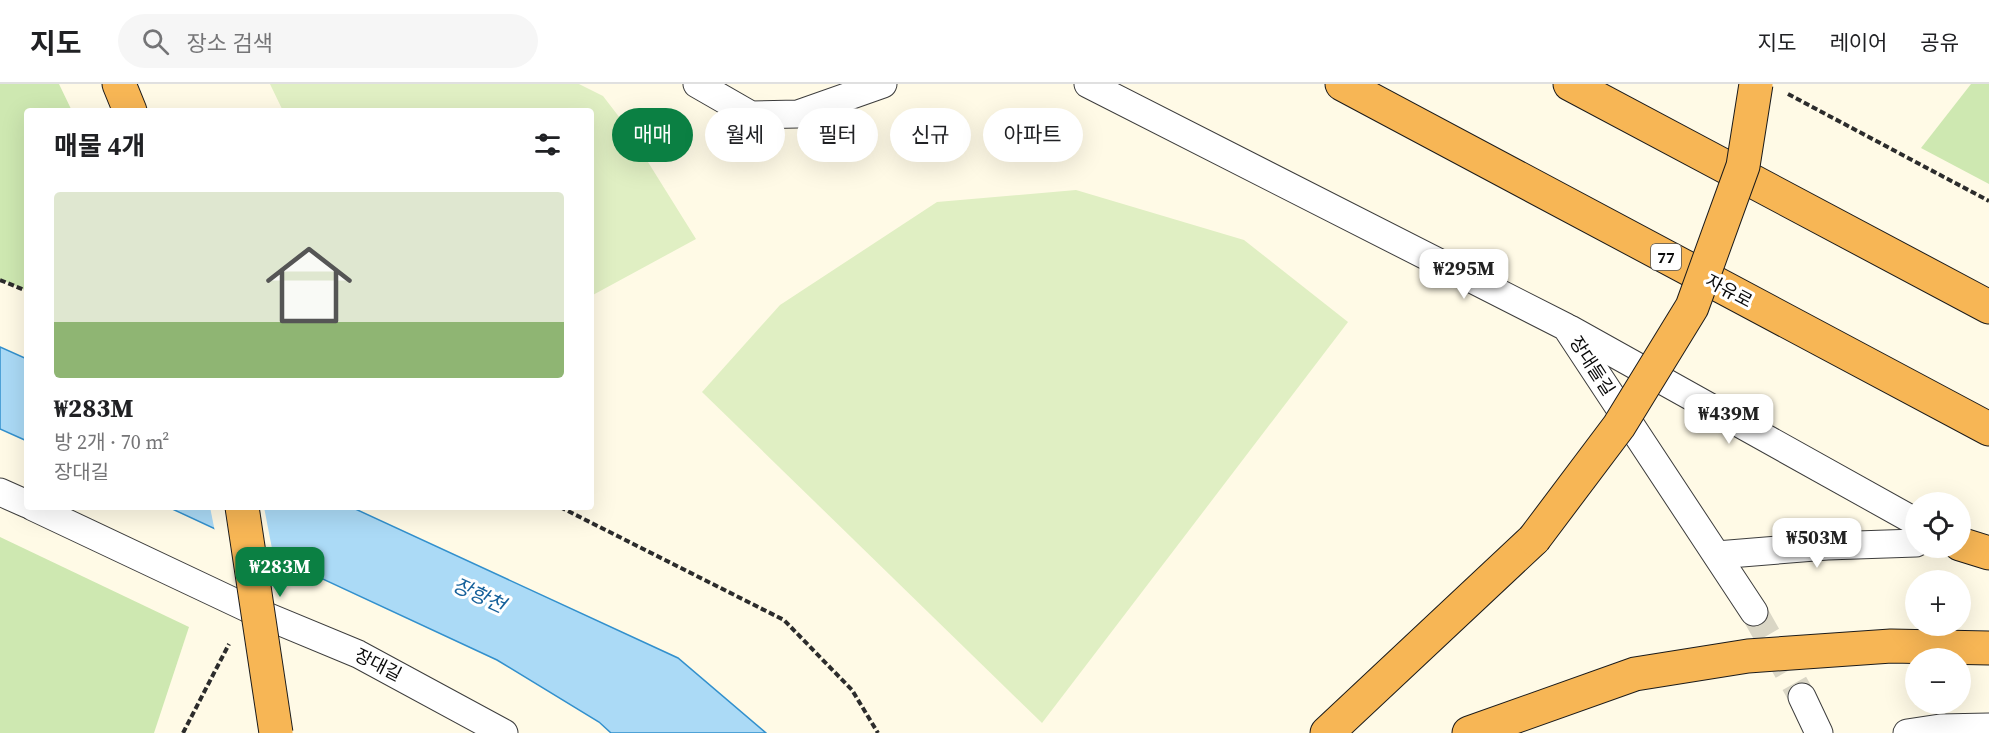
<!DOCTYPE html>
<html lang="ko">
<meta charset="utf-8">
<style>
:root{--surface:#fff;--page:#f6f6f6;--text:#202124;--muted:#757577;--line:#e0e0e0;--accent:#0b8043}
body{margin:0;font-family:"Source Serif 4","Noto Sans KR",serif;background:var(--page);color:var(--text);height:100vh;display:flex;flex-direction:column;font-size:22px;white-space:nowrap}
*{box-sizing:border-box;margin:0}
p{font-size:20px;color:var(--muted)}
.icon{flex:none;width:33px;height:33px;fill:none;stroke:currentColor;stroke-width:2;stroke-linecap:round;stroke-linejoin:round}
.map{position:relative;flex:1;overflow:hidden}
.panel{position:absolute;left:24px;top:24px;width:570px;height:402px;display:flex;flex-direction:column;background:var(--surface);border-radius:6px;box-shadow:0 6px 24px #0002}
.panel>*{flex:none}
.guide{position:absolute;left:612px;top:24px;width:570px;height:54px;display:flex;gap:12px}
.tools{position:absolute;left:1905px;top:408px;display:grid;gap:12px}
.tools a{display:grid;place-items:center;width:66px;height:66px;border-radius:50%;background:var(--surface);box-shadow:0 6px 24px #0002;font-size:30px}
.price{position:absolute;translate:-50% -51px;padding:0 14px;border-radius:12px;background:#fff;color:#222;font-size:20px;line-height:39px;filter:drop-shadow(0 2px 3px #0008)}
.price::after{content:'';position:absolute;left:50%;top:36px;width:18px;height:14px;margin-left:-9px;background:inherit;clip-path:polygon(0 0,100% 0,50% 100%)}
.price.on{background:var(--accent);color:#fff}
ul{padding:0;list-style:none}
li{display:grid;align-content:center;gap:12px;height:318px;padding:0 30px}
li span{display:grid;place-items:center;height:186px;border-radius:6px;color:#555}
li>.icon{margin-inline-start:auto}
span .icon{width:108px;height:108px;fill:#fffc;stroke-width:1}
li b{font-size:26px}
h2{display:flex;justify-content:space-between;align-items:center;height:72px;padding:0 30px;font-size:26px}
.pill{padding:0 21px;border-radius:27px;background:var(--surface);box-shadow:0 6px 24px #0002;font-size:21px;line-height:54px}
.pill.on{background:var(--accent);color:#fff}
header{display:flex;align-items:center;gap:36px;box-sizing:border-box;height:84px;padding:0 30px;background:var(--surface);border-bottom:2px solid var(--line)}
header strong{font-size:28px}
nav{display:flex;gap:33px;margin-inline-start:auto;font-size:21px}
.search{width:420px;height:54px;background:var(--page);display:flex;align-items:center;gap:15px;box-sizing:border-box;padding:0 21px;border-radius:33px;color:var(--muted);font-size:22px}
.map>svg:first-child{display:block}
.green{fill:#cee8b1}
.pitch{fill:#e0efc3}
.water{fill:#abdaf6;stroke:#3290cd;stroke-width:1.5}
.pier{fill:#fffae6}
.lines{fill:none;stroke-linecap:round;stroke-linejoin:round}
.minor-tunnel{stroke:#dad6c5;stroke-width:27;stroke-dasharray:27 14;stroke-linecap:butt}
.minor-casing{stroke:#3d3d3d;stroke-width:29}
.trunk-casing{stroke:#1b1b1b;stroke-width:35}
.path{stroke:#2c2c2c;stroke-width:4;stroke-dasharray:6 3;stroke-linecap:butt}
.minor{stroke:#fff;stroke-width:27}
.trunk{stroke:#f7b655;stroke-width:33}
.trunk-bridge-casing{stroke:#1b1b1b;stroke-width:35;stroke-linecap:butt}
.trunk-bridge{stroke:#f7b655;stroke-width:33}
.labels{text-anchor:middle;stroke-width:6;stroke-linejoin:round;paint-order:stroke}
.shield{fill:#fff;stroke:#545454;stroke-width:1.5}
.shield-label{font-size:16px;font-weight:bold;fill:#0a0a0a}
.street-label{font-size:18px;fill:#0a0a0a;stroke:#fff}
.water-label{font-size:20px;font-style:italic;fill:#15609a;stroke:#fff}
</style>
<header>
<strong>지도</strong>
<div class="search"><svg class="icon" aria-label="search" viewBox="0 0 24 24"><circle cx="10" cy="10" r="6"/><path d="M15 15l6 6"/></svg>장소 검색</div>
<nav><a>지도</a><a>레이어</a><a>공유</a></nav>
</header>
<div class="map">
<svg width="1989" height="649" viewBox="0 0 1989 649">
<rect width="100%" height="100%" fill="#fffae6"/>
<g class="green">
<path d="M 0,0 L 59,0 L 72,27 L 27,27 L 27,207 L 0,195 Z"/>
<path d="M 1971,0 L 1989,0 L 1989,100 L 1921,64 Z"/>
<path d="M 0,453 L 189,543 L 154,649 L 0,649 Z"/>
</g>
<g class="pitch">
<path d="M 270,0 L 579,0 L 603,12 L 623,38 L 696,155 L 591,212 L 591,27 L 283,27 Z"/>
<path d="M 1076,106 L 1244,156 L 1348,238 L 1042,639 L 702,308 L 780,221 L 937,118 Z"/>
</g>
<g class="water">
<path d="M 0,263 L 27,275 L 27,357 L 0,345 Z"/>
<path d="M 168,423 L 351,423 L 678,574 L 766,649 L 611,649 L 599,638 L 497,576 Z"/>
</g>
<path class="pier" d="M 210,423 L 264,423 L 274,475 L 215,448 Z"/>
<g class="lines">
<path class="minor-tunnel" d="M 1754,528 L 1802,613"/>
<g class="minor-casing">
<g id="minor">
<path d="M 697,0 L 751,31 L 798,30 L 883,0"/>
<path d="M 1088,0 L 1566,243 L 1754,528"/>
<path d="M 1570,245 L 1916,438"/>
<path d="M 0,408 L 27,420"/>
<path d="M 33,423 L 247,524 L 358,570 L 504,649"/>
<path d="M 1717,471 L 1827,462 L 1916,459"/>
<path d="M 1802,613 L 1819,649"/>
<path d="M 1907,649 L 1940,644 L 1989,643"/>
</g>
</g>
<g class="trunk-casing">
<g id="trunk">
<path d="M 119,0 L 130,27"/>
<path d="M 1342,0 L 1989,345"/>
<path d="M 1570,0 L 1989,223"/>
<path d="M 1960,460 L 1989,469"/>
<path d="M 1327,649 L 1534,455"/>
<path d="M 1469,649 L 1635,590 L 1748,572 L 1891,562 L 1989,564"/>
</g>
</g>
<g class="path">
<path d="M 1788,10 L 1989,117"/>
<path d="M 0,196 L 27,207"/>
<path d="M 560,423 L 784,536 L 852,606 L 878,649"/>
<path d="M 183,649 L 229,560"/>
</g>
<use href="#minor" class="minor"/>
<use href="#trunk" class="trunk"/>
<g class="trunk-bridge-casing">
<g id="trunk-bridge">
<path d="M 242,423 L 276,649"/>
<path d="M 1534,455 L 1619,342 L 1692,223 L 1743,82 L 1756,0"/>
</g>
</g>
<use href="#trunk-bridge" class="trunk-bridge"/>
</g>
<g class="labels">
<rect class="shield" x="1651" y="160" width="30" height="26" rx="4.5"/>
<g class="shield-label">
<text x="1666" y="179">77</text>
</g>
<g class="street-label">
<text transform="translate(1729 207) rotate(28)" y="6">자유로</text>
<text transform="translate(1592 282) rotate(57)" y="6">장대들길</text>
<text transform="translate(378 581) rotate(27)" y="6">장대길</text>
</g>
<g class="water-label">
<text transform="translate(479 511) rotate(25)" y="7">장항천</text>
</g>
</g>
</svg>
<div class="tools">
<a><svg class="icon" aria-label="locate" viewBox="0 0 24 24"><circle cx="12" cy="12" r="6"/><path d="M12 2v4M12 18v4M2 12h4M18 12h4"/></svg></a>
<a>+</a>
<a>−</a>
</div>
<b class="price" style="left:1464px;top:216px">₩295M</b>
<b class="price" style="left:1729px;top:361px">₩439M</b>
<b class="price" style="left:1817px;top:485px">₩503M</b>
<b class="price on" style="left:280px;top:514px">₩283M</b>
<div class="guide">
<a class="pill on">매매</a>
<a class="pill">월세</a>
<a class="pill">필터</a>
<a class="pill">신규</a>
<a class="pill">아파트</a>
</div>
<section class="panel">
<h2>매물 4개<svg class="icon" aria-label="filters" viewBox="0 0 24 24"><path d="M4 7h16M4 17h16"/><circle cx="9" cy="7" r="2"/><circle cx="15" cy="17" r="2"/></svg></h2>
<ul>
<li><span style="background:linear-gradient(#dfe7d0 70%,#8fb573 0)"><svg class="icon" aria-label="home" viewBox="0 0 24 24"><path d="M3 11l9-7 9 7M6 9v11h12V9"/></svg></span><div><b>₩283M</b><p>방 2개 · 70 m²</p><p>장대길</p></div></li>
</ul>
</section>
</div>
